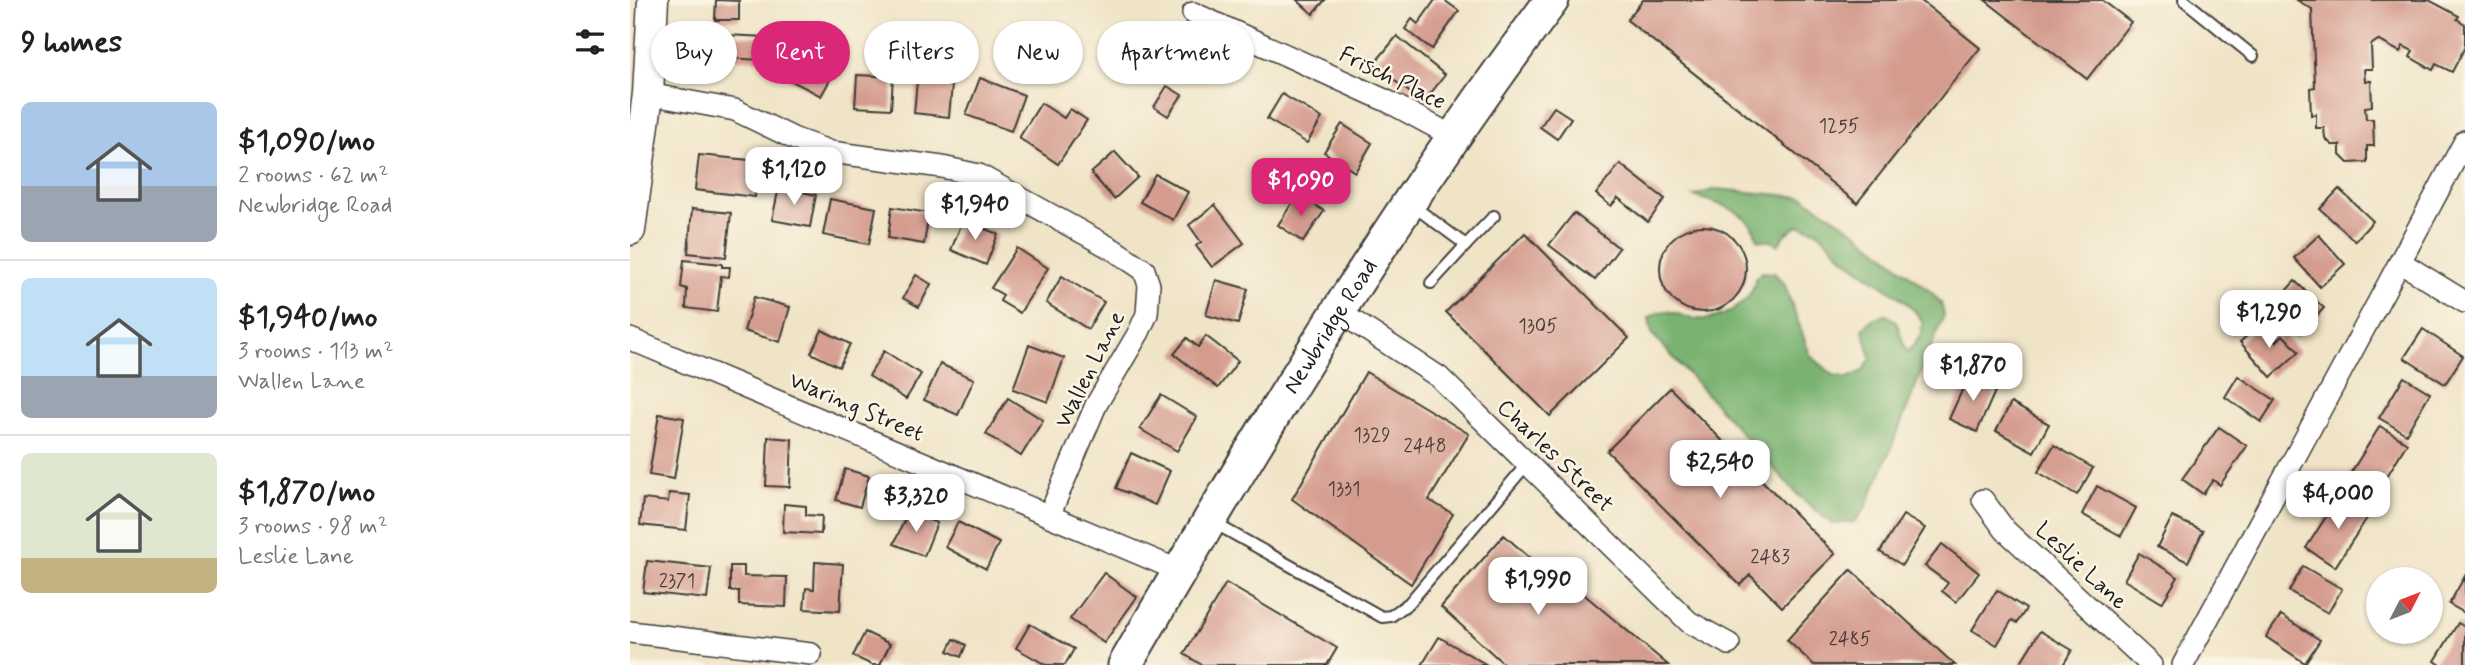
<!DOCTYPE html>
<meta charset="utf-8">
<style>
:root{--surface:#fff;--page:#f2f2f2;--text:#202124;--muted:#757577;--line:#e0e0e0;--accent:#db2777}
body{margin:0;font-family:Mynerve,sans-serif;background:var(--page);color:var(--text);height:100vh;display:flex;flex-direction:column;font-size:26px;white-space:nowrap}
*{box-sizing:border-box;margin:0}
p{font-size:23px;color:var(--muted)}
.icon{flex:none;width:38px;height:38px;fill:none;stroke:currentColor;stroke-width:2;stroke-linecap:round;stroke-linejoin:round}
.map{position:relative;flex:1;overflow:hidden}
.panel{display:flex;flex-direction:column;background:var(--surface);width:630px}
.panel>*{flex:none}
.hud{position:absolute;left:21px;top:21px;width:665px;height:63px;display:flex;gap:14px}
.needle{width:46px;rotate:48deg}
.buttons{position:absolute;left:1736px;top:567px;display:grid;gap:14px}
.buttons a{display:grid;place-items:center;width:77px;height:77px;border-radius:50%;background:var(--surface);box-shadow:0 2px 5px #0004;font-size:35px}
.price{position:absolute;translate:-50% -60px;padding:0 16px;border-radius:14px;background:#fff;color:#222;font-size:23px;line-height:46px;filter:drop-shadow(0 2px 4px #0008)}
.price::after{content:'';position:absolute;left:50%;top:42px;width:21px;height:16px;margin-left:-10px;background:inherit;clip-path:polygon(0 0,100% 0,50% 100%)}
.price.on{background:var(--accent);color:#fff}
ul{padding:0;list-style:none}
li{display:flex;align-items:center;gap:21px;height:175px;padding:0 21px}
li+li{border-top:2px solid var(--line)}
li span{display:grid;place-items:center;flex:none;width:196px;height:140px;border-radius:10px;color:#555}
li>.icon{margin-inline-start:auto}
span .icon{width:84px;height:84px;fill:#fffc;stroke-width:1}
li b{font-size:30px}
h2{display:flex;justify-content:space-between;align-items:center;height:84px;padding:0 21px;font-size:30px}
.chip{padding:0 24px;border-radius:32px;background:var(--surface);box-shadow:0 2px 5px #0004;font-size:24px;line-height:63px}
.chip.on{background:var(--accent);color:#fff}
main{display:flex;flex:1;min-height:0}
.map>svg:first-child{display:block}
.forest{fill:#7ab371;stroke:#4b6846;stroke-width:2}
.building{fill:#d49c8f}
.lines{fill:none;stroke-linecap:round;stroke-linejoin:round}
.lane-casing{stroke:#3c3a36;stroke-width:14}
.street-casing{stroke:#3c3a36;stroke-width:24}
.secondary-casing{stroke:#3c3a36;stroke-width:33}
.primary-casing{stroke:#3c3a36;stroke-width:37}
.lane{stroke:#fff;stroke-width:10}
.street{stroke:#fff;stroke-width:21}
.secondary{stroke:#fff;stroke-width:30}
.primary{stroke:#fff;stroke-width:33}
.labels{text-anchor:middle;stroke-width:5;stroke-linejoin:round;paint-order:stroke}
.number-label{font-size:19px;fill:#4a3c39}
.street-label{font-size:23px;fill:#1c1c1c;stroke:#fcf5e5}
</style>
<main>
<section class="panel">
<h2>9 homes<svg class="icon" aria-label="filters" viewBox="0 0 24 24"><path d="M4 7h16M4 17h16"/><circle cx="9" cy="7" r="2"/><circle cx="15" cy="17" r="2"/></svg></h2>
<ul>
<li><span style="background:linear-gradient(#a9c7e8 60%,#9aa5b1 0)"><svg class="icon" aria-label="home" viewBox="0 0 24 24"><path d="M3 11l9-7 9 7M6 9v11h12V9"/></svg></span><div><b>$1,090/mo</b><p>2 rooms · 62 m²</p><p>Newbridge Road</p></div></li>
<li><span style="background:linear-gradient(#bfe0f5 70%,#9aa5b1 0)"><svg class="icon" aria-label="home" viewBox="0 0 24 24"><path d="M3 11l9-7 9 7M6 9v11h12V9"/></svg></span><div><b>$1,940/mo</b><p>3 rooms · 113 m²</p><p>Wallen Lane</p></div></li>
<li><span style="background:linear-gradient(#dfe7d0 75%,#c2b280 0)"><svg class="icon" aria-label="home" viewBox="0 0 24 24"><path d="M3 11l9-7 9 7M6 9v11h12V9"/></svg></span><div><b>$1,870/mo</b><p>3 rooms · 98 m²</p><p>Leslie Lane</p></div></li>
</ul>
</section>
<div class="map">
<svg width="1835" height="665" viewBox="0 0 1835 665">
<rect width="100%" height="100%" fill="#fcf5e5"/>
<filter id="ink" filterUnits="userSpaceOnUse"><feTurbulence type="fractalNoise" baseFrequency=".0143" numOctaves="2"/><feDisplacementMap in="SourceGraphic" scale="14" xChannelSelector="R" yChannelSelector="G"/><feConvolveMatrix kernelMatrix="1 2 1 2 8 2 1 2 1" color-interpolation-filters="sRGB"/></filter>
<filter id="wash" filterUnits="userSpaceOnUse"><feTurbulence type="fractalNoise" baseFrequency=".00686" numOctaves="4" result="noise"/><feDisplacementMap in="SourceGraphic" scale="28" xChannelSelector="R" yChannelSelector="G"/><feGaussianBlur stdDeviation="1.57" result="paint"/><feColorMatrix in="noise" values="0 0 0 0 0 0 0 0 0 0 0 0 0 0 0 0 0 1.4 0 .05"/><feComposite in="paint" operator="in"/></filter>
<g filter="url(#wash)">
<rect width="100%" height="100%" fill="#f0e4c7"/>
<path class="forest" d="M 1086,189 L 1173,197 L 1228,233 L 1301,292 L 1311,303 L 1314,315 L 1253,468 L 1235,509 L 1224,522 L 1202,524 L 1169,496 L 1022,334 L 1019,318 C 1040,303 1045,317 1066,319 C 1090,322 1123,303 1125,279 L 1132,272 L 1144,273 L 1154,283 L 1180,355 L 1203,375 L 1218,378 L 1233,371 L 1241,358 L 1233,329 L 1242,319 L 1255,314 L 1266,321 L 1277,353 L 1290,337 L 1293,322 C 1274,293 1243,282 1217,260 C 1206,251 1197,238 1185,230 C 1180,228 1174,227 1169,225 L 1156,234 L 1148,245 L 1141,241 L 1128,240 C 1120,209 1092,206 1064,196 Z"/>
<g id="blocks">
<g class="building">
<path d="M 86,0 L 109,1 L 109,20 L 85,20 Z"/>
<path d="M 667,0 L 695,0 L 683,14 Z"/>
<path d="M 805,0 L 814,0 L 829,11 L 802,49 L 775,29 L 782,19 L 788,24 Z"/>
<path d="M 1013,0 L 1290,0 L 1350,48 L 1227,203 L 997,20 Z"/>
<path d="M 1355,0 L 1472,0 L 1501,22 L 1457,79 Z"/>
<path d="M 1667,0 L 1799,0 L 1829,16 L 1827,19 L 1835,24 L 1835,47 L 1822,72 L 1806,64 L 1803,70 L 1780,57 L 1783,51 L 1773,46 L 1770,52 L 1748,40 L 1741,45 L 1742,69 L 1734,69 L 1735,81 L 1741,81 L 1742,106 L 1735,107 L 1736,119 L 1743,119 L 1744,146 L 1737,146 L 1737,162 L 1718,163 L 1710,155 L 1710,145 L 1702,145 L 1695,138 L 1694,128 L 1686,128 L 1686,114 L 1681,115 L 1680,88 L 1685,87 L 1682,9 Z"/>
<path d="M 542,32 L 562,50 L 541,74 L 521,56 Z"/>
<path d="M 96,35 L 136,37 L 134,60 L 95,58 Z"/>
<path d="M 767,36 L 815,75 L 793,103 L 744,64 Z"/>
<path d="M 172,53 L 205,71 L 191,96 L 158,79 Z"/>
<path d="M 227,75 L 263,77 L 261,109 L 225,107 Z"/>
<path d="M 350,78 L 394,95 L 381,131 L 336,115 Z"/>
<path d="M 287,81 L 322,85 L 319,117 L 284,113 Z"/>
<path d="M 537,86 L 552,95 L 538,116 L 524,107 Z"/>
<path d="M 652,94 L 692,118 L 677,143 L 637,119 Z"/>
<path d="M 411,103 L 434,118 L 440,109 L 457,120 L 428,164 L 389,138 Z"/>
<path d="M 924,107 L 941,118 L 927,139 L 910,127 Z"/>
<path d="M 712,124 L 742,143 L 725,172 L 694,152 Z"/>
<path d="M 485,152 L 508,177 L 484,199 L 461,173 Z"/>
<path d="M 69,155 L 129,161 L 125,197 L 65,190 Z"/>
<path d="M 990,164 L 1035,199 L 1018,222 L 988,198 L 981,206 L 966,194 Z"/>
<path d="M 525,174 L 558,192 L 543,220 L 510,202 Z"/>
<path d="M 149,187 L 186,195 L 180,227 L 142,220 Z"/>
<path d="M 1709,189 L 1743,221 L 1725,241 L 1690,209 Z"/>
<path d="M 668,194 L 694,211 L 673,242 L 648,225 Z"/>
<path d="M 200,199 L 246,208 L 239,244 L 193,235 Z"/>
<path d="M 585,205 L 614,243 L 582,267 L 566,246 L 571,242 L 559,225 Z"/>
<path d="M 262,207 L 299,213 L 294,244 L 258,238 Z"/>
<path d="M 62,209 L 101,213 L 96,257 L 58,253 Z"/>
<path d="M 944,213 L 989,248 L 965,280 L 919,245 Z"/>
<path d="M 333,220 L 368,234 L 356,265 L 321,250 Z"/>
<circle cx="1073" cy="269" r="43"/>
<path d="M 895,233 L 999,338 L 920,416 L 816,312 Z"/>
<path d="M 1689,235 L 1715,264 L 1690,287 L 1664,258 Z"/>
<path d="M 387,248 L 418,268 L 390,313 L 370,301 L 373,295 L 361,288 Z"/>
<path d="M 54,260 L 92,264 L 92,267 L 100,267 L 99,277 L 91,276 L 87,312 L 56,308 L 57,289 L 51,287 Z"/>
<path d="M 286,275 L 301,284 L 289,307 L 273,298 Z"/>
<path d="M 432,276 L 474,302 L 458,329 L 416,303 Z"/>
<path d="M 586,280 L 618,289 L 608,324 L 576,315 Z"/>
<path d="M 1665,281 L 1694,308 L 1671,333 L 1642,306 Z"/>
<path d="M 124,297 L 160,307 L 150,342 L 114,331 Z"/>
<path d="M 1630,324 L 1646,342 L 1653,335 L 1669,352 L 1641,377 L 1610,342 Z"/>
<path d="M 1793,329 L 1833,356 L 1815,384 L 1774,358 Z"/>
<path d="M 192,330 L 220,344 L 209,367 L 181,353 Z"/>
<path d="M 576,336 L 608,361 L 588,388 L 544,354 L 557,338 L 568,347 Z"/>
<path d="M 399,345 L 434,358 L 418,402 L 383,389 Z"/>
<path d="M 254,351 L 291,374 L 276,399 L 239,376 Z"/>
<path d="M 310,364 L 344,379 L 328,415 L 294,400 Z"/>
<path d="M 736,372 L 839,434 L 799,500 L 823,514 L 781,584 L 662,499 Z"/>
<path d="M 1339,375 L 1367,387 L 1347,432 L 1319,419 Z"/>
<path d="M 1608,376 L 1645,400 L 1631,422 L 1595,397 Z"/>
<path d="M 1774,377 L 1800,393 L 1776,434 L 1749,418 Z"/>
<path d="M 1040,388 L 1205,554 L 1152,607 L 1120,575 L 1110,585 L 977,451 Z"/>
<path d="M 531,395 L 567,417 L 547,451 L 510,429 Z"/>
<path d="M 378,398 L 413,420 L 391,456 L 356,434 Z"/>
<path d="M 1381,403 L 1419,424 L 1404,452 L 1366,431 Z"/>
<path d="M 29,414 L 54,418 L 44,479 L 19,475 Z"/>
<path d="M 1750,426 L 1777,443 L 1745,496 L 1717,479 Z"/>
<path d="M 1589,427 L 1617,446 L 1590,485 L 1583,480 L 1573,494 L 1552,479 Z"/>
<path d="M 138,437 L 162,439 L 160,487 L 136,486 Z"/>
<path d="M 1424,445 L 1463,468 L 1447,495 L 1408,472 Z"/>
<path d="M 501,453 L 540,471 L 525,505 L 486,488 Z"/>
<path d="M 215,469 L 239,476 L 230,507 L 206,500 Z"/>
<path d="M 1467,486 L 1506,508 L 1491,536 L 1452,514 Z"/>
<path d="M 39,493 L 60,495 L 56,530 L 10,525 L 13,499 L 38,502 Z"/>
<path d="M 1710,495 L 1739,515 L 1705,567 L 1676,548 Z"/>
<path d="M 154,504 L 176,506 L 176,515 L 192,516 L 191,534 L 153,532 Z"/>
<path d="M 278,511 L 307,523 L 294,556 L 264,544 Z"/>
<path d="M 1273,515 L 1295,528 L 1272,565 L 1250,552 Z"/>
<path d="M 1542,517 L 1573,531 L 1558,562 L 1527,547 Z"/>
<path d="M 328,522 L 369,543 L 356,569 L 315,547 Z"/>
<path d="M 874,535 L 944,597 L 950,591 L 1038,665 L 875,665 L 811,607 Z"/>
<path d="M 1312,544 L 1349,573 L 1326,602 L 1312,591 L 1318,583 L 1295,566 Z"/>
<path d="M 1509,553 L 1548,577 L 1532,603 L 1494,580 Z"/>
<path d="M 17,561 L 81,568 L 77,599 L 13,592 Z"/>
<path d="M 185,562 L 213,564 L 210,611 L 174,609 L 176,588 L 184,589 Z"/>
<path d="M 100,566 L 114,566 L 114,576 L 157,577 L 156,607 L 109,605 L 109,591 L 100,591 Z"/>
<path d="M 1673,566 L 1712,589 L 1698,613 L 1659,591 Z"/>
<path d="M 1221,570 L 1325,665 L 1184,665 L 1157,640 Z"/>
<path d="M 474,573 L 507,597 L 474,643 L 440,619 Z"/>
<path d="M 1835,576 L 1835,613 L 1819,604 Z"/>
<path d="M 596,583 L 707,648 L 697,665 L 572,665 L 554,654 Z"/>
<path d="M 1367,590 L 1396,609 L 1387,623 L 1382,620 L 1367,645 L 1342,630 Z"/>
<path d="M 1651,615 L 1690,640 L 1675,663 L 1636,637 Z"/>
<path d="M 1828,623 L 1835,627 L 1835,665 L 1811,665 L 1805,661 Z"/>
<path d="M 400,624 L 444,649 L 435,665 L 416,665 L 386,648 Z"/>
<path d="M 1410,631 L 1442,650 L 1433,665 L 1389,665 Z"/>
<path d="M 235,632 L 260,644 L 250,665 L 242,665 L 223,656 Z"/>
<path d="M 809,637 L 857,665 L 792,665 Z"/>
<path d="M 324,639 L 336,645 L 331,657 L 318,651 Z"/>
</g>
</g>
</g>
<g filter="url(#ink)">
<use href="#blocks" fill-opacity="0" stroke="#3c3a36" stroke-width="2"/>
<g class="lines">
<g class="lane-casing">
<g id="lane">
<path d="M 1554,0 L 1623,56"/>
<path d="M 782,205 L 836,245 L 801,283"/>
<path d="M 836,245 L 864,216"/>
<path d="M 584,523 L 752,617 L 761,616 L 779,603 L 897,464"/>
</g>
</g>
<g class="street-casing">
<g id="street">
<path d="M 563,13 L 759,102 L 824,137"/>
<path d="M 18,94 L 105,110 L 165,139 L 201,152 L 312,167 L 349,175 L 484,250 L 514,270 L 519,285 L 517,314 L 509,332 L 466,405 L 419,516"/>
<path d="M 1770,262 L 1835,302"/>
<path d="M 708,311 L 809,377 L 1059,622 L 1099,644"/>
<path d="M 0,339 L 550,571"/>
<path d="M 1353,500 L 1375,530 L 1521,665"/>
<path d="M 0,632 L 181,654"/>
<path d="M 1553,665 L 1835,141"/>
</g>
</g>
<g class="secondary-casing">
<path id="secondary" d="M 0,230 L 18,94 L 23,0"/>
</g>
<g class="primary-casing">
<g id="primary">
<path id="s1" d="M 495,665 C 627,437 764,211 922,0"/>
</g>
</g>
<use href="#lane" class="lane"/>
<use href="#street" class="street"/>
<use href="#secondary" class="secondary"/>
<use href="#primary" class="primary"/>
</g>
</g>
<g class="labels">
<g class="number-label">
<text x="1209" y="132">1255</text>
<text x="908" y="332">1305</text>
<text x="742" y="441">1329</text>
<text x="795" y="452">2448</text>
<text x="714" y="495">1331</text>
<text x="1140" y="563">2483</text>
<text x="47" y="587">2371</text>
<text x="1220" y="645">2485</text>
</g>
<g class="street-label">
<text transform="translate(763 77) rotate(26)" y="8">Frisch Place</text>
<text dy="8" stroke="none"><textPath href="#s1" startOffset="396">Newbridge Road</textPath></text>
<text transform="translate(459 369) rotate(-63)" y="8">Wallen Lane</text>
<text transform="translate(227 406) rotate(23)" y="8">Waring Street</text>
<text transform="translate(926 455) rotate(44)" y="8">Charles Street</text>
<text transform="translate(1452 565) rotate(43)" y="8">Leslie Lane</text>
</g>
</g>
</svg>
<div class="buttons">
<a><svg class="needle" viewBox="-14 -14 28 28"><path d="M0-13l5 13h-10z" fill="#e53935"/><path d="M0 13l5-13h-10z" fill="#757577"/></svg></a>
</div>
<b class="price" style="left:164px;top:207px">$1,120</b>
<b class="price on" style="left:671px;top:218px">$1,090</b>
<b class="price" style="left:345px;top:242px">$1,940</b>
<b class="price" style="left:1639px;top:350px">$1,290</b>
<b class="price" style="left:1343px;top:403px">$1,870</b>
<b class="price" style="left:1090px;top:500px">$2,540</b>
<b class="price" style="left:1708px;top:531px">$4,000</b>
<b class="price" style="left:286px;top:534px">$3,320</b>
<b class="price" style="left:908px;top:617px">$1,990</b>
<div class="hud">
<a class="chip">Buy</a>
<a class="chip on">Rent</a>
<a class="chip">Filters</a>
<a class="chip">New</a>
<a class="chip">Apartment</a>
</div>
</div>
</main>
